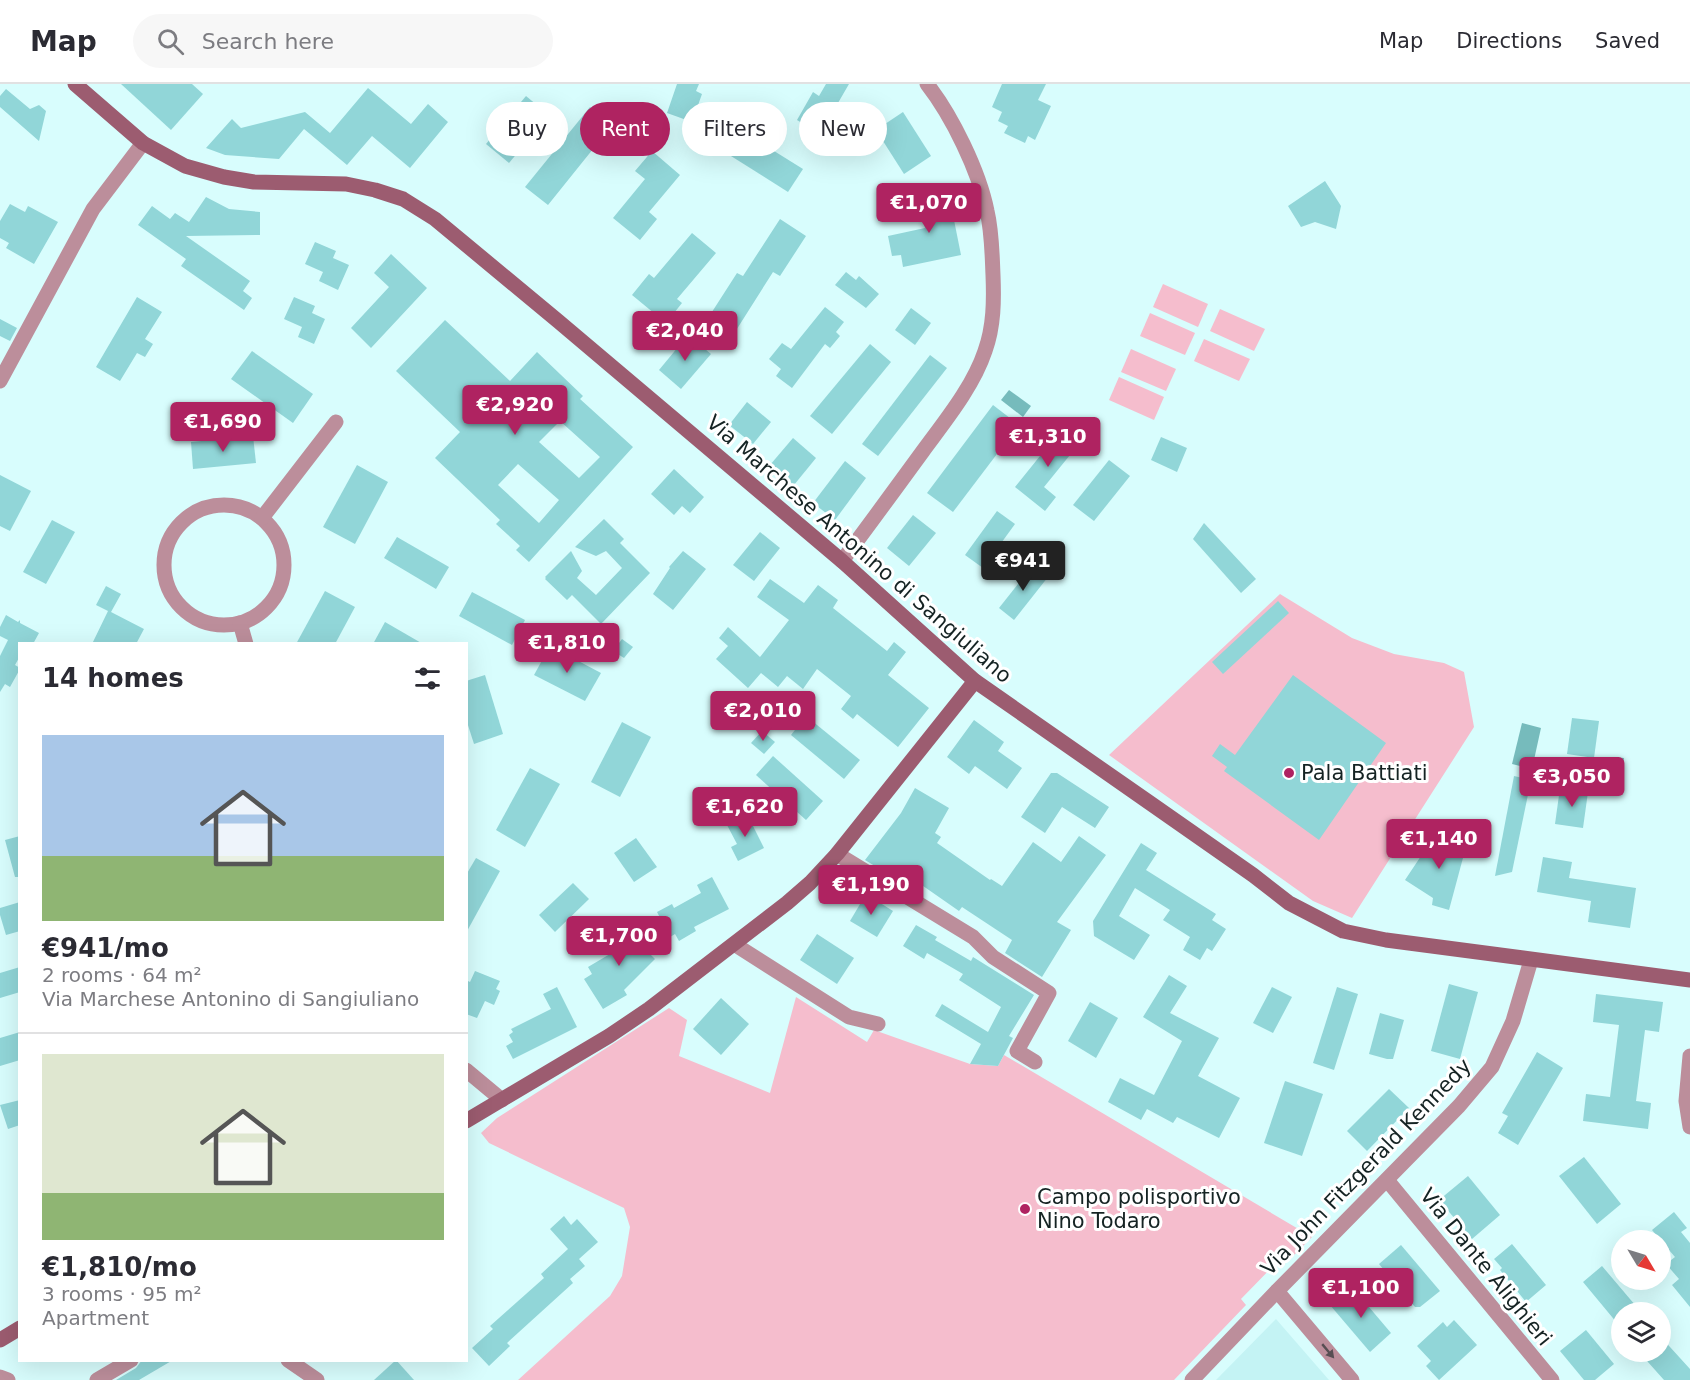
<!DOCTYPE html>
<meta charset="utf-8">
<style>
:root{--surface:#fff;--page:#f7f7f7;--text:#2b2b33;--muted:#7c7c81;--line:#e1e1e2;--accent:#af2361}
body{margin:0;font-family:"DejaVu Sans",sans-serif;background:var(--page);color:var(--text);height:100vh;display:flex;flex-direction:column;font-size:22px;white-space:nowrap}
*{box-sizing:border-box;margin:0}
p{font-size:20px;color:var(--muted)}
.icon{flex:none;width:33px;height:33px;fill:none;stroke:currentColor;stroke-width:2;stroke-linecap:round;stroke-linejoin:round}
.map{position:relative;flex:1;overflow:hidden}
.side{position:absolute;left:18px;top:558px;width:450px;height:720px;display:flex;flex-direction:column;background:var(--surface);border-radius:0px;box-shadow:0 6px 24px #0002}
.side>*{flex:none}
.top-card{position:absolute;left:486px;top:18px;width:570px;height:54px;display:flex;gap:12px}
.needle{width:39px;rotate:128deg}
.buttons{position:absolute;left:1611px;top:1146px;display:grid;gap:12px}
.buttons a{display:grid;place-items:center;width:60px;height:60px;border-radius:50%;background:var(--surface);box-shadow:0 6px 24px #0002;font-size:30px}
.price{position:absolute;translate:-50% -51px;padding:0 14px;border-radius:6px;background:var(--accent);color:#fff;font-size:20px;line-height:39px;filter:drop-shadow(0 2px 3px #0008)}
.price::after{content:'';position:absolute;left:50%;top:36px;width:18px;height:14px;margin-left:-9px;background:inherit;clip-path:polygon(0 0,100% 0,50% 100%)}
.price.on{background:#222;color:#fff}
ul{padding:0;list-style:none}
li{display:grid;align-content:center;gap:12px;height:318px;padding:0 24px}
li+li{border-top:2px solid var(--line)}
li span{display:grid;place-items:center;height:186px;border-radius:0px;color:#555}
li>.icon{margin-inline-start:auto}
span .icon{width:108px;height:108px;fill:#fffc;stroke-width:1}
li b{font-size:26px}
h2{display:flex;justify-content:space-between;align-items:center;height:72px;padding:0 24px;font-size:26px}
.chip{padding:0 21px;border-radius:27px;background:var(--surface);box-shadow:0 6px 24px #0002;font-size:21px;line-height:54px}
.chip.on{background:var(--accent);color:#fff}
header{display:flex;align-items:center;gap:36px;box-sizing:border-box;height:84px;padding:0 30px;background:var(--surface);border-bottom:2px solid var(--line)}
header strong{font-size:28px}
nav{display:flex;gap:33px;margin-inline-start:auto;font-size:21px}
.search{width:420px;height:54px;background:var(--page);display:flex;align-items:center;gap:15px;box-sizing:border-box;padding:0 21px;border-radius:33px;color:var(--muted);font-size:22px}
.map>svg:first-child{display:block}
.built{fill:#c4f3f4}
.green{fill:#f5bdcd}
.water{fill:#76bbbc}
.building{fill:#91d6d8;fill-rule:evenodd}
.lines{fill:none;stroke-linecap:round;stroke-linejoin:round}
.minor{stroke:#bc8e9b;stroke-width:15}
.tertiary{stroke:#bc8e9b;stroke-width:15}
.secondary{stroke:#9c5c70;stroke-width:15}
.oneway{fill:#584e53}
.poi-dot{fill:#af2361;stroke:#fff;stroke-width:2}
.labels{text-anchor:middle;stroke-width:6;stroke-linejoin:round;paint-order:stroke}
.street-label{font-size:21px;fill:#152323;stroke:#fff}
.poi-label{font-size:21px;fill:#152323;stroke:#fff;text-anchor:start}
</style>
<header>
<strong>Map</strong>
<div class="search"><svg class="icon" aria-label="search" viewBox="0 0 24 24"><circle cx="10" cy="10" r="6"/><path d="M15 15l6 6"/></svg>Search here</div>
<nav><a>Map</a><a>Directions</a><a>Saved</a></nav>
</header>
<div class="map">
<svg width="1690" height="1296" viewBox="0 0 1690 1296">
<rect width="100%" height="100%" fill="#d8fdfd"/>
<path class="built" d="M 1276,1235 L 1329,1296 L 1216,1296 Z"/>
<g class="green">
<path d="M 1163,200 L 1208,220 L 1198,243 L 1153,223 Z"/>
<path d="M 1220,225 L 1265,245 L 1254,267 L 1210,247 Z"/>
<path d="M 1150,229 L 1195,249 L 1185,271 L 1140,252 Z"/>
<path d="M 1204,255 L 1250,275 L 1239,297 L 1194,277 Z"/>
<path d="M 1131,265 L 1176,285 L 1166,307 L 1121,288 Z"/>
<path d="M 1119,293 L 1164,313 L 1154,336 L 1109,316 Z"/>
<path d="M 1280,510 L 1352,554 L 1394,570 L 1444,579 L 1464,588 L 1474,643 L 1352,834 L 1313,817 L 1109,671 Z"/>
<path d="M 796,913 L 867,958 L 874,946 L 970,980 L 998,982 L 1004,971 L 1312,1153 L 1288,1177 L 1279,1176 L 1241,1215 L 1246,1221 L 1174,1296 L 518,1296 L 610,1212 L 622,1192 L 630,1143 L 624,1124 L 489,1059 L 481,1049 L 497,1034 L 669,924 L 687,936 L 679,972 L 770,1009 Z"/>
</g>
<g class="water">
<path d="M 1009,306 L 1031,322 L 1023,333 L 1001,316 Z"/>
<path d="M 1522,639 L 1541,644 L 1532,685 L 1512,680 Z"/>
<path d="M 1613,673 L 1624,674 L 1620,699 L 1609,697 Z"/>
</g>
<g class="building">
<path d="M 121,0 L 192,0 L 203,10 L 171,46 Z"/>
<path d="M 677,0 L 699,0 L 696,7 L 702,10 L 692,38 L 667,29 Z"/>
<path d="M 826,0 L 849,0 L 820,50 L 797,36 L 813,8 L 819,12 Z"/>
<path d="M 1002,0 L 1046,0 L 1038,16 L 1051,22 L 1035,56 L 1028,52 L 1025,59 L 1004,49 L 1008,42 L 998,37 L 1002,28 L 992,23 Z"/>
<path d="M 368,4 L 411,40 L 428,20 L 448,38 L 410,84 L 372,52 L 347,81 L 304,45 L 279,75 L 225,71 L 206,64 L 232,35 L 241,44 L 305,28 L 330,49 Z"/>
<path d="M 6,5 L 30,25 L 39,21 L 46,27 L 39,57 L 0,23 L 0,12 Z"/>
<path d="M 526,12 L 549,31 L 509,79 L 486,60 Z"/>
<path d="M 590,23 L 616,45 L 597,68 L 593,65 L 548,121 L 525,103 Z"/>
<path d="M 903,28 L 931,72 L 904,90 L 876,46 Z"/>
<path d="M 737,44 L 803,85 L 788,108 L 723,67 Z"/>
<path d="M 652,67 L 680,91 L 649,128 L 657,135 L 640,156 L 613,134 L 645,95 L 635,87 Z"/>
<path d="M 1325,97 L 1341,122 L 1336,145 L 1315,138 L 1301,143 L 1288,122 Z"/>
<path d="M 948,106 L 961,171 L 903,183 L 901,171 L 892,172 L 888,152 L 925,144 L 918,113 Z"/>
<path d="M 206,113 L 229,125 L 260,128 L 260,151 L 186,152 L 250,197 L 243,207 L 252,214 L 244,226 L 181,182 L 186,175 L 138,141 L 152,122 L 170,135 L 175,129 L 189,138 Z"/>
<path d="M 10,120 L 25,128 L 28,122 L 58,138 L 34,180 L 6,164 L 9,159 L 0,154 L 0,137 Z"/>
<path d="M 780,135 L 806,152 L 780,192 L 773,188 L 735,248 L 710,231 L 737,189 L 743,192 Z"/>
<path d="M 692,149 L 716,169 L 677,215 L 682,219 L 666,239 L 632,211 L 649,190 L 654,194 Z"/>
<path d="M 315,158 L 336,167 L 333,174 L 349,181 L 338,206 L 319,197 L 323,188 L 305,180 Z"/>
<path d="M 391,170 L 427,204 L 371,264 L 351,244 L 389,203 L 374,189 Z"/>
<path d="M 846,188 L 856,196 L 859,192 L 879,210 L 866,224 L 835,201 Z"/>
<path d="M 137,213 L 162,228 L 145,255 L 153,260 L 145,273 L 137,269 L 120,297 L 96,283 Z"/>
<path d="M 294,213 L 315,222 L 312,229 L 325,235 L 314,260 L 298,253 L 302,243 L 284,235 Z"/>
<path d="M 825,223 L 844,238 L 836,248 L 840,252 L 830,264 L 825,260 L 792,304 L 776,292 L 781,285 L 769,275 L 782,259 L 791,265 Z"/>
<path d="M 911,224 L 931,239 L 915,261 L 895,246 Z"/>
<path d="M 0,235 L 17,244 L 10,257 L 0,252 Z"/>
<path d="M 445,236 L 510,297 L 537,268 L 583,312 L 580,315 L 633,363 L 529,478 L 516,466 L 520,462 L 496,440 L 500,436 L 435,374 L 460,348 L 396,287 ZM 560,337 L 600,373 L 579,394 L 539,358 ZM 518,380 L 559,416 L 539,439 L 498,401 Z"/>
<path d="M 688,251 L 711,270 L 681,305 L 659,286 Z"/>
<path d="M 870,260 L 891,278 L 832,350 L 810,332 Z"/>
<path d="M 252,267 L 313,310 L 293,339 L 231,295 Z"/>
<path d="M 930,271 L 947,284 L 878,372 L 862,360 Z"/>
<path d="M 747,318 L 771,338 L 753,360 L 729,341 Z"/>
<path d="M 993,321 L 1019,341 L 953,428 L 927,409 Z"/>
<path d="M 1065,341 L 1083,355 L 1044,403 L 1056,413 L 1045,427 L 1015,403 Z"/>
<path d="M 253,352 L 256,379 L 193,385 L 191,358 Z"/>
<path d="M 1161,353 L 1187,364 L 1177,388 L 1151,376 Z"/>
<path d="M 793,354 L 816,374 L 794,401 L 770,381 Z"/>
<path d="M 1109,376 L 1130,392 L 1094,437 L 1073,421 Z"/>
<path d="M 845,377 L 866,394 L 835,436 L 813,419 Z"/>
<path d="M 357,381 L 388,398 L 355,460 L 323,443 Z"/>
<path d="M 674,385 L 704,413 L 690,429 L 682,422 L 674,431 L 651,410 Z"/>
<path d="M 0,391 L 31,407 L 10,447 L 0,442 Z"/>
<path d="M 997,427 L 1015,440 L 983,484 L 965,471 Z"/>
<path d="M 913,431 L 936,449 L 909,482 L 887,464 Z"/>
<path d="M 604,435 L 624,455 L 620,459 L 650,489 L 601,540 L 572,511 L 567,516 L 545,495 L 546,494 L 545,493 L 571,467 L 582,487 L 577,494 L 596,511 L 622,484 L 606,467 L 596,472 L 575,463 Z"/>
<path d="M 52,436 L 75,448 L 46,500 L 23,488 Z"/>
<path d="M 1204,439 L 1256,495 L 1241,509 L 1193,455 Z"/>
<path d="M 760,448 L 780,464 L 754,497 L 733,481 Z"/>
<path d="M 397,453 L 449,483 L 436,505 L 384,474 Z"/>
<path d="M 683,467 L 706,485 L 673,526 L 653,510 L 670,484 L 669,483 Z"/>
<path d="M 1033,481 L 1048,493 L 1014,536 L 999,524 Z"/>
<path d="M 770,495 L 804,519 L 818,501 L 838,516 L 833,524 L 887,567 L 894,558 L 906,568 L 888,591 L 929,624 L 898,663 L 857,630 L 853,635 L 841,625 L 851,612 L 817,585 L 803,605 L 787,592 L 778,603 L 761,589 L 748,604 L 716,575 L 728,562 L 719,554 L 728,543 L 760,573 L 789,536 L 757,513 Z"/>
<path d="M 106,502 L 121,510 L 111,528 L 144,545 L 136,560 L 92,560 L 108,527 L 96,521 Z"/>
<path d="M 325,507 L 355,523 L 335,560 L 296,560 Z"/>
<path d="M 472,508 L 525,536 L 512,561 L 459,532 Z"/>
<path d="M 1278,517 L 1289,529 L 1223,590 L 1212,578 Z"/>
<path d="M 6,531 L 18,538 L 20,536 L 20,539 L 39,549 L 33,560 L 20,560 L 20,572 L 15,581 L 20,584 L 20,585 L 10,603 L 5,600 L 0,608 L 0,572 L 8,556 L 0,552 L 0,543 Z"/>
<path d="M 385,538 L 423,560 L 373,560 Z"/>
<path d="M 622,555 L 633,563 L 624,574 L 613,567 Z"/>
<path d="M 550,562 L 601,589 L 585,617 L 534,591 Z"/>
<path d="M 485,591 L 503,650 L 474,660 L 466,635 L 466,597 Z"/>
<path d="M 1293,591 L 1386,659 L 1319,756 L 1224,687 L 1227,683 L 1212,672 L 1220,660 L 1235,671 Z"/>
<path d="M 732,607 L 756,624 L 747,636 L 723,618 Z"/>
<path d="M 806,632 L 860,676 L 844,695 L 791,651 Z"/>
<path d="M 1572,634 L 1599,637 L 1594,674 L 1567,670 Z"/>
<path d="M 974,636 L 1004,658 L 998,667 L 1022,684 L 1007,705 L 975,682 L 969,690 L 947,673 Z"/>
<path d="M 622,638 L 651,653 L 620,713 L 591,698 Z"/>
<path d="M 762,647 L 775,658 L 764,670 L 751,659 Z"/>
<path d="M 773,672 L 823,717 L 806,736 L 756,691 Z"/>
<path d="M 530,684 L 560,700 L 525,763 L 496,746 Z"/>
<path d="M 1051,689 L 1057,689 L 1109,723 L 1095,744 L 1062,723 L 1045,749 L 1021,733 Z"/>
<path d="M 1514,692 L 1531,696 L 1512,788 L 1495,792 Z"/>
<path d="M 915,704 L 949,724 L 935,749 L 941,753 L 937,759 L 990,796 L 991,795 L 1002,802 L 1033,758 L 1061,778 L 1079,752 L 1106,771 L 1057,838 L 1071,846 L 1042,893 L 1005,869 L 1012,856 L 962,823 L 959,827 L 893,781 L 888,790 L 865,776 L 901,729 Z"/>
<path d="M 1560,704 L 1588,708 L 1583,744 L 1555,740 Z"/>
<path d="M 747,730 L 764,764 L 738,777 L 731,763 L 737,760 L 727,741 Z"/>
<path d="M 1435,751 L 1467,759 L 1449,826 L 1432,821 L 1433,814 L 1405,796 Z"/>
<path d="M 20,752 L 20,793 L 15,793 L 5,756 Z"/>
<path d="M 636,754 L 657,783 L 634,798 L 614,769 Z"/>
<path d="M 1141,759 L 1157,769 L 1146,786 L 1216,830 L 1212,836 L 1226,845 L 1212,867 L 1207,864 L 1200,876 L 1183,866 L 1190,853 L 1163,836 L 1170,826 L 1135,804 L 1119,832 L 1150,851 L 1134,876 L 1094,852 L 1093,837 Z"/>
<path d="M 1543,773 L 1572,778 L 1569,794 L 1636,804 L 1630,844 L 1588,838 L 1591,817 L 1537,808 Z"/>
<path d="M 476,774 L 500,787 L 466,849 L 466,791 Z"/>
<path d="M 712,793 L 729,825 L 694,843 L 696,847 L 679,857 L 675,850 L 670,853 L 657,828 L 672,820 L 674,824 L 701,809 L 697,801 Z"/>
<path d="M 573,799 L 589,815 L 555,848 L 539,831 Z"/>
<path d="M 866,810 L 893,827 L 877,853 L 850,837 Z"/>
<path d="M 20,818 L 20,847 L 6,851 L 0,831 L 0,824 Z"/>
<path d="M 627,839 L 651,863 L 646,866 L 655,875 L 624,906 L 627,911 L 603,925 L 584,895 L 592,890 L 588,883 L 615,867 L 607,860 Z"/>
<path d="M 916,841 L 937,853 L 935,856 L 971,877 L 973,873 L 1034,911 L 1009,952 L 1013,954 L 998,982 L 970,980 L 981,960 L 935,932 L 942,920 L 988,948 L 1001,923 L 959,896 L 963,890 L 927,869 L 924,875 L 903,862 Z"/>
<path d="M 817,850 L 854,874 L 837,900 L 800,876 Z"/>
<path d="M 20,883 L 20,908 L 0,914 L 0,889 Z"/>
<path d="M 475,887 L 500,897 L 496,905 L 500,907 L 494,921 L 485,917 L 477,934 L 466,930 L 466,896 L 470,898 Z"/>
<path d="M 1169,891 L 1187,902 L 1170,929 L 1219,954 L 1198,992 L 1240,1014 L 1219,1054 L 1177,1033 L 1173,1039 L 1147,1025 L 1141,1036 L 1108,1018 L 1120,994 L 1154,1011 L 1182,957 L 1143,933 Z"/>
<path d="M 1449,900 L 1478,908 L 1460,975 L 1431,967 Z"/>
<path d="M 557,903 L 577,943 L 513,975 L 506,962 L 513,958 L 509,951 L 513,948 L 511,945 L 551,925 L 543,910 Z"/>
<path d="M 1272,903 L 1292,913 L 1273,949 L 1253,939 Z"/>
<path d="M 1337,903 L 1358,910 L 1334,986 L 1313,979 Z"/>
<path d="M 1596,910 L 1663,918 L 1659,948 L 1645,946 L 1636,1017 L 1651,1019 L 1648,1045 L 1583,1037 L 1586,1010 L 1610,1013 L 1619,941 L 1593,938 Z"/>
<path d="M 721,914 L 749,940 L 721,971 L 693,945 Z"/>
<path d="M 1090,918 L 1118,934 L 1096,974 L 1068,957 Z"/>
<path d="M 1380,929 L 1404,936 L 1393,975 L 1387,975 L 1369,970 Z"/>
<path d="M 20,948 L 20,976 L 0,982 L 0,954 Z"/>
<path d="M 1537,968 L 1563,984 L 1518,1061 L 1498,1049 L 1508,1032 L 1502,1029 Z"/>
<path d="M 1285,997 L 1323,1010 L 1302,1072 L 1264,1059 Z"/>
<path d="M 1389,1005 L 1409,1024 L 1367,1067 L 1347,1047 Z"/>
<path d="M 20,1016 L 20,1041 L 8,1045 L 0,1021 Z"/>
<path d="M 1584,1073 L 1621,1120 L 1597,1140 L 1559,1092 Z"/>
<path d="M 1468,1092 L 1500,1131 L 1472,1155 L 1439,1116 Z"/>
<path d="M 1674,1128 L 1687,1144 L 1681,1148 L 1690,1159 L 1690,1223 L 1672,1201 L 1679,1195 L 1666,1180 L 1675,1173 L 1652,1146 Z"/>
<path d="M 564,1132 L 571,1141 L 577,1135 L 598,1158 L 579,1175 L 585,1182 L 570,1195 L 573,1199 L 507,1259 L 510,1262 L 489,1282 L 472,1264 L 493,1245 L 490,1242 L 544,1194 L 541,1190 L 568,1165 L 550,1145 Z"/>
<path d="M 1512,1160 L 1546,1201 L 1526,1218 L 1500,1186 L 1502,1184 L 1494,1175 Z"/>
<path d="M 1401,1161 L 1440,1207 L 1420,1223 L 1415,1223 L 1379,1180 Z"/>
<path d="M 1602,1182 L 1641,1228 L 1622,1228 L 1622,1245 L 1583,1198 Z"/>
<path d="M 1352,1203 L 1391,1249 L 1370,1268 L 1330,1221 Z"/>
<path d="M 1454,1236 L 1477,1261 L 1439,1296 L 1426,1282 L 1431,1277 L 1417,1262 L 1443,1238 L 1447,1243 Z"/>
<path d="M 1586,1246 L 1614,1280 L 1595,1296 L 1584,1296 L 1560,1267 Z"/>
<path d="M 1660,1252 L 1690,1285 L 1690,1296 L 1664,1296 L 1639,1268 L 1660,1268 Z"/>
<path d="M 142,1276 L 173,1276 L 139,1296 L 116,1296 L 136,1284 Z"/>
<path d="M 396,1276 L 414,1296 L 374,1296 Z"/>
</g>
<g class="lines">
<g class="minor">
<path d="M 0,297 L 93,125 L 143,59"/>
<circle cx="224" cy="481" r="60"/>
<path d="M 262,434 L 336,338"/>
<path d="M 842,477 C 869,441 896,404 923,367 C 945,337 973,303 985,267 C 994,242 994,216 993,191 C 992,169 992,148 987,127 C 979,87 952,32 927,0"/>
<path d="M 240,539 L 246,560"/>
<path d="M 837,770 L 973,853 L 993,873 L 1049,909 L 1017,967 L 1035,978"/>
<path d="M 734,860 L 849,933 L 878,940"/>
<path d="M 1690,972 L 1686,1017 L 1690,1043"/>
<path d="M 466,986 L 502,1016"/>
<path d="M 1387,1096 L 1552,1296"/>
<path d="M 1277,1207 L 1352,1296"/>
<path d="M 288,1276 L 317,1296"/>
<path d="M 0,1293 L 8,1296"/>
<path d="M 97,1296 L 131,1276"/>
</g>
<path class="tertiary" d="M 1192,1296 L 1277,1207 L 1459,1022 L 1492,983 L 1513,937 L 1531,876"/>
<g class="secondary">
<path d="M 75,0 L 143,59 L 185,82 L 224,93 L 254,98 L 346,100 L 375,106 L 403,115 L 435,135 L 558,237 L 842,477 L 975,597 L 1150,719 L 1253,791 L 1289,819 L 1343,847 L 1386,856 L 1690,896"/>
<path d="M 466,1037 L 609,952 L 649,925 L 787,819 L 810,799 L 837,770 L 975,597"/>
<path d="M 0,1256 L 20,1244"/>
</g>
</g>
<defs><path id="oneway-solid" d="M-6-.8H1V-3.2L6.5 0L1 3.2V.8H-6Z" transform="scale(1.5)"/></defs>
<use class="oneway" href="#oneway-solid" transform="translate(1328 1267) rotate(50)"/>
<g class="poi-dot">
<circle cx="1289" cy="689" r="6"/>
<circle cx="1025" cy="1125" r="6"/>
</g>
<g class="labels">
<g class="street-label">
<text transform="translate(859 465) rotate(41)" y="7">Via Marchese Antonino di Sangiuliano</text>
<text transform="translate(1366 1083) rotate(-46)" y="7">Via John Fitzgerald Kennedy</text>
<text transform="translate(1486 1183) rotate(51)" y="7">Via Dante Alighieri</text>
</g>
<g class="poi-label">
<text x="1301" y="696">Pala Battiati</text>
<text x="1037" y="1120">Campo polisportivo<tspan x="1037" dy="24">Nino Todaro</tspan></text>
</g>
</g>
</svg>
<div class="buttons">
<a><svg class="needle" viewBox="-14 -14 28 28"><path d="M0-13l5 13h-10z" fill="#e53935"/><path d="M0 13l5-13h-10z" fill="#7c7c81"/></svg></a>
<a><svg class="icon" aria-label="layers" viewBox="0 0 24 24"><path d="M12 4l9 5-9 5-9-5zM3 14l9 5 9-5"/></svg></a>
</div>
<b class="price" style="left:929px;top:150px">€1,070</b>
<b class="price" style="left:685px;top:278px">€2,040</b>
<b class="price" style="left:515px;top:352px">€2,920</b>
<b class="price" style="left:223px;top:369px">€1,690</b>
<b class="price" style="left:1048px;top:384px">€1,310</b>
<b class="price on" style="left:1023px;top:508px">€941</b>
<b class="price" style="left:567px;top:590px">€1,810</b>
<b class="price" style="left:763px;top:658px">€2,010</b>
<b class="price" style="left:1572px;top:724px">€3,050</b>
<b class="price" style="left:745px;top:754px">€1,620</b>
<b class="price" style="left:1439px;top:786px">€1,140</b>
<b class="price" style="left:871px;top:832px">€1,190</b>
<b class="price" style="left:619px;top:883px">€1,700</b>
<b class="price" style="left:1361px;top:1235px">€1,100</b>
<div class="top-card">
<a class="chip">Buy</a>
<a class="chip on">Rent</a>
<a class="chip">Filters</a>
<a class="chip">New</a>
</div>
<section class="side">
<h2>14 homes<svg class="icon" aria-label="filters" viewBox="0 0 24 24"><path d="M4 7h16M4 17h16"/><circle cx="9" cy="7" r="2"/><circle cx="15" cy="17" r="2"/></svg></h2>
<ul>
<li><span style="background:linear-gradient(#a9c7e8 65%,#8fb573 0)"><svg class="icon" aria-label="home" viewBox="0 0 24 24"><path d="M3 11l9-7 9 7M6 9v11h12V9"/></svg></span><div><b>€941/mo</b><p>2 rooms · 64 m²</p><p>Via Marchese Antonino di Sangiuliano</p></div></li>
<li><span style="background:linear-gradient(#dfe7d0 75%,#8fb573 0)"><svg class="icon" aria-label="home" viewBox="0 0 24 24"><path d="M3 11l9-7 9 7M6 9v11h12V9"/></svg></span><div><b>€1,810/mo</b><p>3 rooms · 95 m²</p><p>Apartment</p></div></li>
</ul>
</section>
</div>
